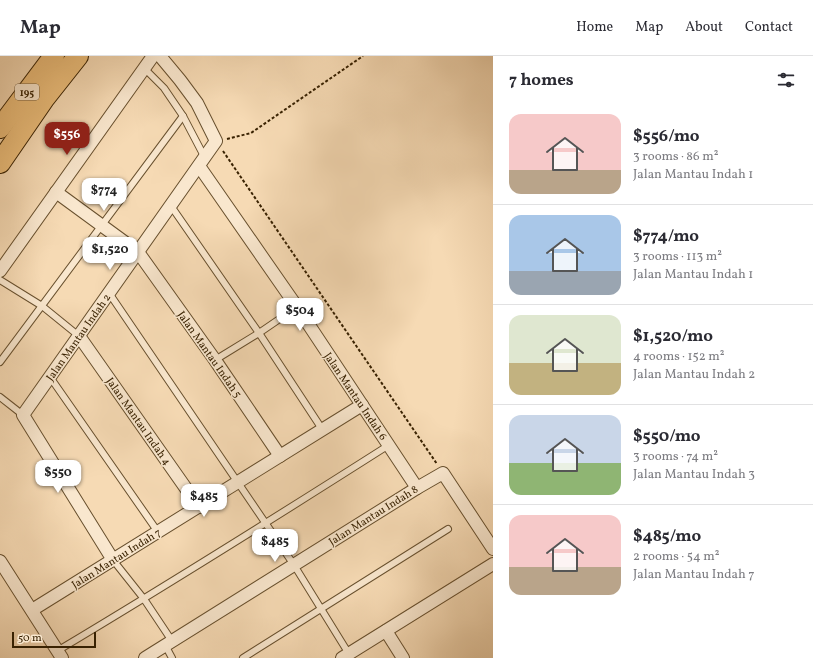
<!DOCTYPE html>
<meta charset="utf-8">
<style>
:root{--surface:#fff;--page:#f7f7f7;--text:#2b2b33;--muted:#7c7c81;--line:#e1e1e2;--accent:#8f2418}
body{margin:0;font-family:Vollkorn,serif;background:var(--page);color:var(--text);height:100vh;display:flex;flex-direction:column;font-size:15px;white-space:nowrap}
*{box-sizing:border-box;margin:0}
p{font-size:13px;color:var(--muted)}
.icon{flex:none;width:22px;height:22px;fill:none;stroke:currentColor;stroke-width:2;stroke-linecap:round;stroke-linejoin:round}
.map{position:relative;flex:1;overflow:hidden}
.details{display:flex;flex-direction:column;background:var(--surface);width:320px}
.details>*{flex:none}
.scale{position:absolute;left:12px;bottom:10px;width:84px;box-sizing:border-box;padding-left:4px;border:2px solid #392202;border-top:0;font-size:11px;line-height:14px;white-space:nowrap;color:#392202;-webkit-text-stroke:3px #f9e7ce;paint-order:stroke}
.price{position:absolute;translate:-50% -34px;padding:0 9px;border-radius:8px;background:#fff;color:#222;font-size:13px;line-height:26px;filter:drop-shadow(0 1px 2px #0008)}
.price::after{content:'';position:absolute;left:50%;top:24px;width:12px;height:9px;margin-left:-6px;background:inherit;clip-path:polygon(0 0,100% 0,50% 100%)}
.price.on{background:var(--accent);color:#fff}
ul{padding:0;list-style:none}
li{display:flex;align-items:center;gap:12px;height:100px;padding:0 16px}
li+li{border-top:1px solid var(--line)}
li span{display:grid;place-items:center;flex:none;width:112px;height:80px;border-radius:12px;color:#555}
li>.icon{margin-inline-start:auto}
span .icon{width:48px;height:48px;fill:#fffc;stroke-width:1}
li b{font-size:17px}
h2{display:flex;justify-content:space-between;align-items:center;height:48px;padding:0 16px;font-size:17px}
header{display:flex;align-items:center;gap:24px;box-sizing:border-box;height:56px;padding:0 20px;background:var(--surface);border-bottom:1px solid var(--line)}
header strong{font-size:19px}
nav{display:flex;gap:22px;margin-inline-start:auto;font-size:14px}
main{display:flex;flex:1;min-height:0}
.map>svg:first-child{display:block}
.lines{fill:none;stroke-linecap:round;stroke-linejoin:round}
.service-casing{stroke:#68502e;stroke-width:8}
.minor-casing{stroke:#68502e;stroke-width:14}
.trunk-casing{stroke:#392202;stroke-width:22}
.path{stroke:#392202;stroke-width:2;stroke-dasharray:3 2;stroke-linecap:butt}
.service{stroke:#f9e7ce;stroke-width:6}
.minor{stroke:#f9e7ce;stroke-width:12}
.trunk{stroke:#ebbd7a;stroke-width:20}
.labels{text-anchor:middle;stroke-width:3;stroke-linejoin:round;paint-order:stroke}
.shield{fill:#f9e7ce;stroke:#735d3f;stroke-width:1}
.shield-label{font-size:10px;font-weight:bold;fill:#392202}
.street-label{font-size:11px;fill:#392202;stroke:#f9e7ce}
</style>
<header>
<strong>Map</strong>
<nav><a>Home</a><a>Map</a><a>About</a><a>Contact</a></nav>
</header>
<main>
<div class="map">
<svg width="493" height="602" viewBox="0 0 493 602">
<rect width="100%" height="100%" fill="#f6dab4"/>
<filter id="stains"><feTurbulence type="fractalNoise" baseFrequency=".005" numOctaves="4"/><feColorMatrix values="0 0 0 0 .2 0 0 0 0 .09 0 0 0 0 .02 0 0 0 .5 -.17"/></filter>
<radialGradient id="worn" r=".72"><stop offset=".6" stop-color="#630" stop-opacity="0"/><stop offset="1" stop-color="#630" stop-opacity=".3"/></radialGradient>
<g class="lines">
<g class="service-casing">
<g id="service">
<path d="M 144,12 L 164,32 L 183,60 L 205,102"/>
<path d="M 171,150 L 259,277 L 322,373"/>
<path d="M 0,224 L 42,250 L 79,280"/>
<path d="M 109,237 L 294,509 L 349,598"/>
<path d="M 215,304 L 259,277 L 297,251"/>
<path d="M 0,306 L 183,60"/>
<path d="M 50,321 L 158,476"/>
<path d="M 0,341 L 23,359"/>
<path d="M 113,504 L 144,543 L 172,585"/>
<path d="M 165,589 L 172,602"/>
<path d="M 57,595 C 169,528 279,459 389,389"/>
<path d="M 243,602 L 448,473"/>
</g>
</g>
<g class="minor-casing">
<g id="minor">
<path d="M 199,110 L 297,251 L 417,432"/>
<path d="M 56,136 L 138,196 L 215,304 L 280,400"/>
<path d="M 0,215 L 153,0"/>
<path d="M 79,280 L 199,451"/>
<path d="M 113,504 L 23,359 L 216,85 L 197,47 L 180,24 L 160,0"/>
<path d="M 0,505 L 62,602"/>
<path d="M 32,554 L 362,349"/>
<path d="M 386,575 L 403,602"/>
<path d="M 145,602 L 417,432 L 443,417 L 493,493"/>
<path d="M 342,602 L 493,508"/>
</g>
</g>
<g class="trunk-casing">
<g id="trunk">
<path d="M 0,72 L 54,0"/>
<path d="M 0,107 L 44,43 L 78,0"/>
</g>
</g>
<g class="path">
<path d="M 227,83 L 251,77 L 363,0"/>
<path d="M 223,95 L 437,408"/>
</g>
<use href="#service" class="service"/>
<use href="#minor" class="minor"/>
<use href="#trunk" class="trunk"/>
</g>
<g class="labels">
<rect class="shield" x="15" y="28" width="24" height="16" rx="3"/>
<g class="shield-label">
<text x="27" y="40">195</text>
</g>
<g class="street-label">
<text transform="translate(78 281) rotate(-55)" y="4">Jalan Mantau Indah 2</text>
<text transform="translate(210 298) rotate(55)" y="4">Jalan Mantau Indah 5</text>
<text transform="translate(356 340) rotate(56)" y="4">Jalan Mantau Indah 6</text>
<text transform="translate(139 365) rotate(55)" y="4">Jalan Mantau Indah 4</text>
<text transform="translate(373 459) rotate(-32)" y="4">Jalan Mantau Indah 8</text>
<text transform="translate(116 502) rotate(-32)" y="4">Jalan Mantau Indah 7</text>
</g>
</g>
<rect width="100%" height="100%" filter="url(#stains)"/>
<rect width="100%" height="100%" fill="url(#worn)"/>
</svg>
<div class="scale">50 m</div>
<b class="price on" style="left:67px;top:100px">$556</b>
<b class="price" style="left:104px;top:156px">$774</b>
<b class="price" style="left:110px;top:215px">$1,520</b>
<b class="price" style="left:300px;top:276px">$504</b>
<b class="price" style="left:58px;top:438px">$550</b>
<b class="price" style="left:204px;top:462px">$485</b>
<b class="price" style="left:275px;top:507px">$485</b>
</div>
<section class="details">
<h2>7 homes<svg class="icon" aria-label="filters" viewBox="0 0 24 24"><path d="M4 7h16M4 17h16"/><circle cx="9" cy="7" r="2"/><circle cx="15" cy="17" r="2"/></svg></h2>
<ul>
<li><span style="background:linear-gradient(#f6c9c9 70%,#b9a48a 0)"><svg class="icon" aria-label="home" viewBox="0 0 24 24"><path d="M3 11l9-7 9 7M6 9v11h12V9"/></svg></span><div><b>$556/mo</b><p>3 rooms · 86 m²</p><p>Jalan Mantau Indah 1</p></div></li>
<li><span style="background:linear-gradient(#a9c7e8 70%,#9aa5b1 0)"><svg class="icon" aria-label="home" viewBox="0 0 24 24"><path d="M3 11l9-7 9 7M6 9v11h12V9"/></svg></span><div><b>$774/mo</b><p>3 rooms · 113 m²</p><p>Jalan Mantau Indah 1</p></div></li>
<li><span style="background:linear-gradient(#dfe7d0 60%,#c2b280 0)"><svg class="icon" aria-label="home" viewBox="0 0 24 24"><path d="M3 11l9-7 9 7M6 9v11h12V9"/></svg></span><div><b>$1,520/mo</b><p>4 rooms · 152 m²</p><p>Jalan Mantau Indah 2</p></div></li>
<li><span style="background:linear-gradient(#c9d6e8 60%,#8fb573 0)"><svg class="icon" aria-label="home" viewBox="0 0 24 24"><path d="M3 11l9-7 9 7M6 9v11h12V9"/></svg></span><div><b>$550/mo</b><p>3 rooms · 74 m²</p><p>Jalan Mantau Indah 3</p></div></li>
<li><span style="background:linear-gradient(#f6c9c9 65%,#b9a48a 0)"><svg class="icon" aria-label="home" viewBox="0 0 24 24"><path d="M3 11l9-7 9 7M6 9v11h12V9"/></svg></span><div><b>$485/mo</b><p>2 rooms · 54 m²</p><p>Jalan Mantau Indah 7</p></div></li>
</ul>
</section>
</main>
